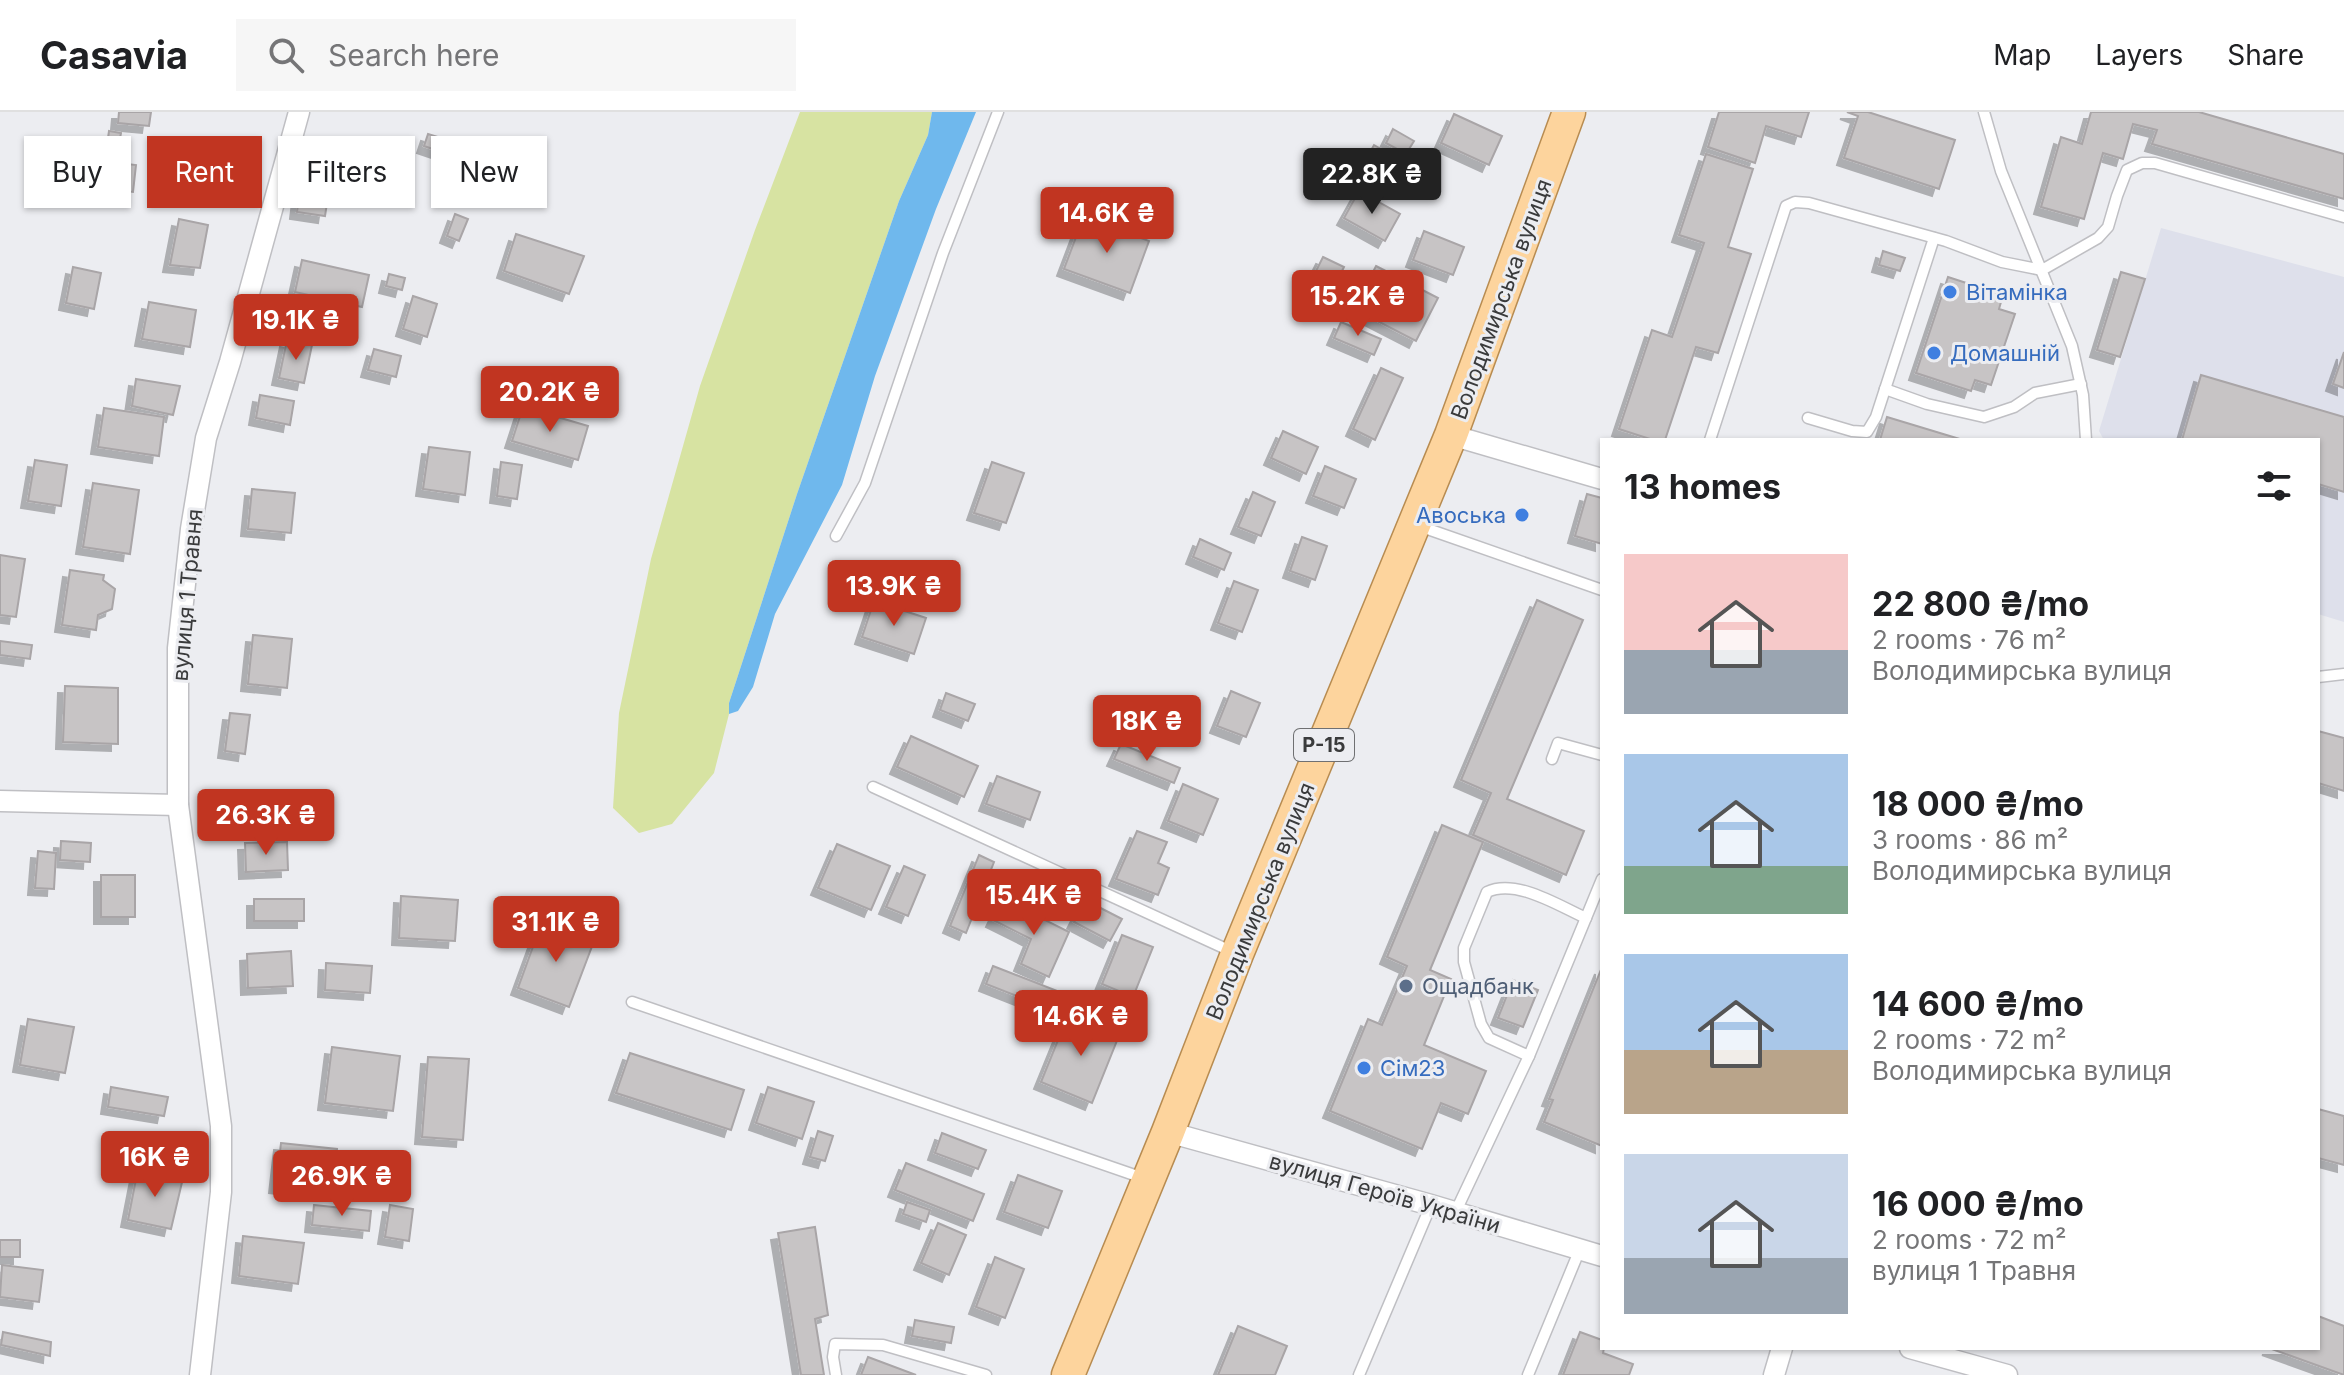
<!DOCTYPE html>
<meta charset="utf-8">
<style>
:root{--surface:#fff;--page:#f6f6f6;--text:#202124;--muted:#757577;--line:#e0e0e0;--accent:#c13521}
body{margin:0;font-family:Inter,sans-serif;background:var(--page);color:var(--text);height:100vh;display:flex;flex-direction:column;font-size:30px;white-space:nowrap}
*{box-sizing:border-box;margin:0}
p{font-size:26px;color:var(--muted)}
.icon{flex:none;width:44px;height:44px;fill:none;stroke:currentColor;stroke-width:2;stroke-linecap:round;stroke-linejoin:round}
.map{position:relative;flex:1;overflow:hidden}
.drawer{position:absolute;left:1600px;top:326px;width:720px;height:912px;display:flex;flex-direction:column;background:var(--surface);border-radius:0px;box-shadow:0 2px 6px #0004}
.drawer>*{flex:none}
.guide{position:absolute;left:24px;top:24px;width:760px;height:72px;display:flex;gap:16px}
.price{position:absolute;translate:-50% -68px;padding:0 18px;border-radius:8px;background:var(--accent);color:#fff;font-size:26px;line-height:52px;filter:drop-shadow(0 2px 4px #0008)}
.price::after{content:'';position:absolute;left:50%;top:48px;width:24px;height:18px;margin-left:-12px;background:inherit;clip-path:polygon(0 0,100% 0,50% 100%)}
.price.current{background:#222;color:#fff}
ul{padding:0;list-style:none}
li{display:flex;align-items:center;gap:24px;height:200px;padding:0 24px}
li span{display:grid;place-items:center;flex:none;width:224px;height:160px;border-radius:0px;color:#555}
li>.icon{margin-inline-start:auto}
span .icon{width:96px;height:96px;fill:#fffc;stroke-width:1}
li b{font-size:34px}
h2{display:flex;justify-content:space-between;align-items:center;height:96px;padding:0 24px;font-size:34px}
.chip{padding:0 28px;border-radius:0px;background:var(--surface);box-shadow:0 2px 6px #0004;font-size:28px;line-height:72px}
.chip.current{background:var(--accent);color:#fff}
header{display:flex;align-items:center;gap:48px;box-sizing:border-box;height:112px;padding:0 40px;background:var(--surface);border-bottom:2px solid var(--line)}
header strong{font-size:38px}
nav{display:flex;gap:44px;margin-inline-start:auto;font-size:28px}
.search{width:560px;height:72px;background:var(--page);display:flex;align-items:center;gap:20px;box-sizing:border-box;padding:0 28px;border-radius:0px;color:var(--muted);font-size:30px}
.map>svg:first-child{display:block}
.built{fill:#dee0eb}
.green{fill:#d7e3a2}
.water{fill:#6fb8ed}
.building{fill:#c7c4c5;stroke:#a9a5a7;stroke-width:2;filter:url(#shadow)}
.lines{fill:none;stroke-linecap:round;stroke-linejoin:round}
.service-casing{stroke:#bfbfc3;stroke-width:13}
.minor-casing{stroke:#bfbfc3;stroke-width:23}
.primary-casing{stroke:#b88c51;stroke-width:35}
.service{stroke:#fff;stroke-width:10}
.minor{stroke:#fff;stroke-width:20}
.primary{stroke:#fdd49d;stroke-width:32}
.shop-dot{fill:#3f7fe0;stroke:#ecedf1;stroke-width:3}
.service-dot{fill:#5c6f8a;stroke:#ecedf1;stroke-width:3}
.labels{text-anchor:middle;stroke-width:6;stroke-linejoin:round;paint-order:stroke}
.shield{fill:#ecedf1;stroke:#6f7072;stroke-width:2}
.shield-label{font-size:20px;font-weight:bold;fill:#3a3b3c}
.shop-label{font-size:22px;fill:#366cbe;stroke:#ecedf1;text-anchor:start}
.street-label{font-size:22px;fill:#3a3b3c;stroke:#ecedf1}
.service-label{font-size:22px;fill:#4e5e75;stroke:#ecedf1;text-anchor:start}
</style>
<header>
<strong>Casavia</strong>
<div class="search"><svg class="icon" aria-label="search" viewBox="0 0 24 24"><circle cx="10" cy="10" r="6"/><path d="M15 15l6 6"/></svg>Search here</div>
<nav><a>Map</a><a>Layers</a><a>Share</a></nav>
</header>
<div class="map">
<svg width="2344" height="1263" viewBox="0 0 2344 1263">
<defs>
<filter id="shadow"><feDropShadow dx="-7" dy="7" stdDeviation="0" flood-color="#0004"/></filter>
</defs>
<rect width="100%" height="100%" fill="#ecedf1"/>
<path class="built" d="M 2161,116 L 2344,165 L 2344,510 L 2318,502 L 2318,328 L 2104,328 L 2099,319 Z"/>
<path class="green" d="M 800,0 L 932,0 L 928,23 L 899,89 L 797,382 L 729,591 L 729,602 L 714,661 L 672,712 L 639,721 L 613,696 L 619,601 L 651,447 L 700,274 L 755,118 Z"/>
<path class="water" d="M 932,0 L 976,0 L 936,97 L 875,264 L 842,373 L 775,502 L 753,575 L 738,599 L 729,602 L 729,591 L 797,382 L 899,89 L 928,23 Z"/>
<g class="building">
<path d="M 119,0 L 151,0 L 149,14 L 118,11 Z"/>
<path d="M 1719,0 L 1809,0 L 1801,25 L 1766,14 L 1755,51 L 1708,35 Z"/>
<path d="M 1847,0 L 1868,0 L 1955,28 L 1939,77 L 1844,46 L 1858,4 Z"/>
<path d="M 2091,0 L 2199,0 L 2344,42 L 2344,87 L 2152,32 L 2157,18 L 2133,12 L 2123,47 L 2103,41 L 2084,107 L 2041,95 L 2061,25 L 2082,32 Z"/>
<path d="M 1454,2 L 1502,24 L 1489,53 L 1441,31 Z"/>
<path d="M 1393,17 L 1414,29 L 1406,42 L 1386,31 Z"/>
<path d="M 109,19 L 121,21 L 117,42 L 106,40 Z"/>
<path d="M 428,22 L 466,34 L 462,47 L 424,34 Z"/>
<path d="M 210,26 L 249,32 L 241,80 L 202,74 Z"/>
<path d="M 1374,33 L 1402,49 L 1393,65 L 1365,49 Z"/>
<path d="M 1706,42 L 1753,57 L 1728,135 L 1751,142 L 1718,241 L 1696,235 L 1665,328 L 1653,328 L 1619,317 L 1652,218 L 1672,225 L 1704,131 L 1679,123 Z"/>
<path d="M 103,49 L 136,53 L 133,80 L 99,76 Z"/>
<path d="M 302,60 L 331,65 L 325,104 L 297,100 Z"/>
<path d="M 1359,79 L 1400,102 L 1385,129 L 1344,106 Z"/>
<path d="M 455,102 L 468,107 L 459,129 L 447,124 Z"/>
<path d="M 1084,104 L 1149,129 L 1130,181 L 1064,157 Z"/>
<path d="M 179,107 L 208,113 L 200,156 L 170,153 Z"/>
<path d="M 1424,119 L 1464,135 L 1453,163 L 1413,148 Z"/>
<path d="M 516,122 L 584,144 L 569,182 L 504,159 Z"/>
<path d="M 1883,139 L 1905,146 L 1900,159 L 1879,153 Z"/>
<path d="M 1323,145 L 1344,155 L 1328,187 L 1307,177 Z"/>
<path d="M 302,148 L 369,163 L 362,195 L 295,180 Z"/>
<path d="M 1376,154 L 1438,186 L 1416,229 L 1354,197 Z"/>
<path d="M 73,155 L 101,161 L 94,197 L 66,191 Z"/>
<path d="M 2121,160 L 2145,167 L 2120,245 L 2097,238 Z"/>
<path d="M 389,162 L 405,166 L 402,178 L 386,174 Z"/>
<path d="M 1948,165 L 2003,183 L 1999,197 L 2015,202 L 1991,273 L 1975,268 L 1971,279 L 1916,261 Z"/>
<path d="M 413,184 L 437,192 L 427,225 L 403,217 Z"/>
<path d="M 149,190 L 196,198 L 190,235 L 142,227 Z"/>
<path d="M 1341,210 L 1381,227 L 1374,243 L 1334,226 Z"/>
<path d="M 287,228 L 312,233 L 304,271 L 279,266 Z"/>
<path d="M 374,237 L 401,244 L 396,265 L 368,258 Z"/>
<path d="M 2344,240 L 2344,276 L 2333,272 Z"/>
<path d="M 1381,256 L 1403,266 L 1375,328 L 1353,317 Z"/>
<path d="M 2201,263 L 2344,305 L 2344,380 L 2318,372 L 2318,328 L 2182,328 Z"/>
<path d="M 136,267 L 180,274 L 173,303 L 132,294 Z"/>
<path d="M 260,283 L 294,289 L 290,313 L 256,306 Z"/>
<path d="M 523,295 L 588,314 L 578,348 L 512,329 Z"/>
<path d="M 104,296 L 164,305 L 159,344 L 98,335 Z"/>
<path d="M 1887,305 L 1963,328 L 1880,328 Z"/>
<path d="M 1283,319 L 1318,335 L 1306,362 L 1271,346 Z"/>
<path d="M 429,335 L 470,340 L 465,383 L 423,377 Z"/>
<path d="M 35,348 L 67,353 L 61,394 L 28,389 Z"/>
<path d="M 501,350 L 522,353 L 517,387 L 497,384 Z"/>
<path d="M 992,350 L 1024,361 L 1006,411 L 974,401 Z"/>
<path d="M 1325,354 L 1356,367 L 1344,396 L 1313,384 Z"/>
<path d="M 93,371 L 139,378 L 130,442 L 83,435 Z"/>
<path d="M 252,377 L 295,381 L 291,421 L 248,417 Z"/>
<path d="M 1253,380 L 1275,390 L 1261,424 L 1238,415 Z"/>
<path d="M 1587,382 L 1602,386 L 1602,432 L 1575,424 Z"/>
<path d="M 1302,425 L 1327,434 L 1315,468 L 1290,459 Z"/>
<path d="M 1200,427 L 1231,441 L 1224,458 L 1193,445 Z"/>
<path d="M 0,443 L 25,447 L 16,505 L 0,503 Z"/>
<path d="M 70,458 L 104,463 L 103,468 L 115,477 L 112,497 L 98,503 L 96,518 L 62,513 Z"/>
<path d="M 1234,469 L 1258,478 L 1242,520 L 1218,511 Z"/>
<path d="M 1537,488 L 1583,508 L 1507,687 L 1584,719 L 1566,763 L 1473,723 L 1491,681 L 1461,668 Z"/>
<path d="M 874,489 L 926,506 L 914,542 L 862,525 Z"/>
<path d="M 253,523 L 292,527 L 287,576 L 248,572 Z"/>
<path d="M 0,529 L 32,533 L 30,547 L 0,543 Z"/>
<path d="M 65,574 L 118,576 L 118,632 L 63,630 Z"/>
<path d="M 1231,579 L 1260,591 L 1246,625 L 1217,614 Z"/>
<path d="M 946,581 L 975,592 L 968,609 L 940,598 Z"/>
<path d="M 230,601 L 250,603 L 245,642 L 225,639 Z"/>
<path d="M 2318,619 L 2344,626 L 2344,679 L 2318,671 Z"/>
<path d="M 911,624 L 978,654 L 964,685 L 897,655 Z"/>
<path d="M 1121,632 L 1180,656 L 1174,671 L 1114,647 Z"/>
<path d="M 997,664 L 1040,680 L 1030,708 L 986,692 Z"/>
<path d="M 1183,672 L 1218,687 L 1203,723 L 1168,709 Z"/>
<path d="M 1442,713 L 1483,730 L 1430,858 L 1451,867 L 1424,933 L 1486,959 L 1468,1002 L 1441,991 L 1422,1037 L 1330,999 L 1368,907 L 1382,913 L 1407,854 L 1387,845 Z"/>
<path d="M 1137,719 L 1167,730 L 1158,751 L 1169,756 L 1158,783 L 1116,767 Z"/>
<path d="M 61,729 L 91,731 L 90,750 L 60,748 Z"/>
<path d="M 287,730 L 288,758 L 246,760 L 245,731 Z"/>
<path d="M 837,732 L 890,754 L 871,798 L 818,776 Z"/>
<path d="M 38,739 L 56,741 L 54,777 L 35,776 Z"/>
<path d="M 979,743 L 994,750 L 966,821 L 950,814 Z"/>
<path d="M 904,754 L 925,763 L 908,804 L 886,795 Z"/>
<rect x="101" y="763" width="34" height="42"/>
<path d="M 401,784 L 458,788 L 455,829 L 399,826 Z"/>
<rect x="254" y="787" width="50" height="22"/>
<path d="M 1003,787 L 1069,820 L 1049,865 L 1021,852 L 1031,827 L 993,808 Z"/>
<path d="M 1085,788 L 1122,807 L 1110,829 L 1074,810 Z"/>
<path d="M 542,810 L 594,829 L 569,895 L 518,876 Z"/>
<path d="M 1122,823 L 1153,835 L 1133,885 L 1102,872 Z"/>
<path d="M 291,839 L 293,874 L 248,876 L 247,842 Z"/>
<path d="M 326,851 L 372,854 L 370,881 L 325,878 Z"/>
<path d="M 993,854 L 1065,882 L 1058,900 L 986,872 Z"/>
<path d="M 1602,855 L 1601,986 L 1602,1034 L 1544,1010 L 1553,988 L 1549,987 Z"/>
<path d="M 1513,868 L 1538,878 L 1523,915 L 1498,906 Z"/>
<path d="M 1069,901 L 1120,921 L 1092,991 L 1041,970 Z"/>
<path d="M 28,907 L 74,915 L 65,961 L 20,953 Z"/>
<path d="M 332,935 L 400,944 L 393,999 L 325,991 Z"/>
<path d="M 630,941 L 744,978 L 731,1018 L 616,981 Z"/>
<path d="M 428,945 L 469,947 L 463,1028 L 422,1025 Z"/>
<path d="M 111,975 L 168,985 L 164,1004 L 108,995 Z"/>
<path d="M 768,975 L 814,990 L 802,1027 L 756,1011 Z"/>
<path d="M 2318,997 L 2344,1004 L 2344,1053 L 2318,1046 Z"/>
<path d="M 818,1019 L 833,1024 L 825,1049 L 810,1045 Z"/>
<path d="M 942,1021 L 986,1038 L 978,1057 L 935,1041 Z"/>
<path d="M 281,1031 L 337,1037 L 333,1080 L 276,1074 Z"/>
<path d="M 906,1051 L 984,1082 L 973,1109 L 895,1078 Z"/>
<path d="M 138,1057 L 183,1066 L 171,1117 L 128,1108 Z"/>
<path d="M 1018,1063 L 1062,1079 L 1048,1116 L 1004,1100 Z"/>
<path d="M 907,1090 L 930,1098 L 926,1110 L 903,1102 Z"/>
<path d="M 314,1093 L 371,1099 L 369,1119 L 312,1113 Z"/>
<path d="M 390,1093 L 413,1097 L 409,1129 L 385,1125 Z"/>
<path d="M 938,1111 L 966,1123 L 949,1163 L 921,1151 Z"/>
<path d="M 815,1115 L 828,1203 L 815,1207 L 824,1263 L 801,1263 L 778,1121 Z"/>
<path d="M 243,1124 L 304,1131 L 298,1172 L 239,1164 Z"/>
<rect x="0" y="1128" width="20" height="17"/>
<path d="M 995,1145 L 1024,1157 L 1005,1206 L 976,1195 Z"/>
<path d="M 2,1153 L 43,1158 L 39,1190 L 0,1185 Z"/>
<path d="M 2318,1204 L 2344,1214 L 2344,1263 L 2269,1236 L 2318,1236 Z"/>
<path d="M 915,1208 L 954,1215 L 951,1231 L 912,1224 Z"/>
<path d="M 1238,1214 L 1287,1234 L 1275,1263 L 1218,1263 Z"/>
<path d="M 3,1220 L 51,1230 L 50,1244 L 1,1233 Z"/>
<path d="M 1580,1220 L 1602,1228 L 1602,1236 L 1604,1236 L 1603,1241 L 1633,1252 L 1629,1263 L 1563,1263 Z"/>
<path d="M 868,1245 L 916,1263 L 861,1263 Z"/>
</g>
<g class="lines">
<g class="service-casing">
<g id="service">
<path d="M 1984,0 L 2001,59 L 2072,234 L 2083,283 L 2086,328"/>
<path d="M 1885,277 L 1927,292 L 1984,305 L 2014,295 L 2035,281 L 2081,272"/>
<path d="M 1808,306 L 1852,319 L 1867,320 L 1876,305 L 1934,126"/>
<path d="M 1710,328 L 1786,94 L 1795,90 L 1809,91 L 1946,129 L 2002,150 L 2042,158 L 2098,126 L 2108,115 L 2117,84 L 2127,58 L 2142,51 L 2155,51 L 2344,105"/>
<path d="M 1419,414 L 1602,478"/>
<path d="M 836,424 L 865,371 L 943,141 L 998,0"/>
<path d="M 2318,565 L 2344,562"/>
<path d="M 1552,647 L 1558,631 L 1602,643"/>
<path d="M 873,675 L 1235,841"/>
<path d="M 632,890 L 1146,1067"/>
<path d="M 1529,944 L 1489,926 L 1481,912 L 1464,850 L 1464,836 L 1487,780 C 1516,766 1559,794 1586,806"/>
<path d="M 1455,1101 L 1529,944 L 1602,767"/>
<path d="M 836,1263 L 833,1245 L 835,1232 L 883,1233 L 986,1263"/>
<path d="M 1359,1263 L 1431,1093"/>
<path d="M 1528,1263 L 1580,1137"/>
</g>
</g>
<g class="minor-casing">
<g id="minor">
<path d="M 1451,323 L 1602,367"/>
<path d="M 0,689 L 178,693"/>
<path d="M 1168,1020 L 1431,1093 L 1602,1144"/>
<path d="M 1910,1236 L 2007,1263"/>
<path d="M 200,1263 L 221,1080 L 221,1014 L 178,693 L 178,536 L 191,417 L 206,326 L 230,250 L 299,0"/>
<path d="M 1774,1263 L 1782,1236"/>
</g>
</g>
<g class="primary-casing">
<path id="primary" d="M 1068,1263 L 1168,1020 L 1237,842 L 1451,323 L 1569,0"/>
</g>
<use href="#service" class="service"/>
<use href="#minor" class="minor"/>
<use href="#primary" class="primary"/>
</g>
<g class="shop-dot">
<circle cx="1950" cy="180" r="8"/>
<circle cx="1934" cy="241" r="8"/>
<circle cx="1522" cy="403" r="8"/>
<circle cx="1364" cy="956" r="8"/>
</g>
<circle class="service-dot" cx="1406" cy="874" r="8"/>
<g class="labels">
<rect class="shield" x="1294" y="617" width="60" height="32" rx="6"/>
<g class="shield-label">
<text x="1324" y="640">Р-15</text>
</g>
<g class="shop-label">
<text x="1966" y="188">Вітамінка</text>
<text x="1950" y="249">Домашній</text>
<text x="1506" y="411" text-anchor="end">Авоська</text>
<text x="1380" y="964">Сім23</text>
</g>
<g class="street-label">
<text transform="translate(1501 187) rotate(-70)" y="8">Володимирська вулиця</text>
<text transform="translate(187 483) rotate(-85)" y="8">вулиця 1 Травня</text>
<text transform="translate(1260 789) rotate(-68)" y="8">Володимирська вулиця</text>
<text transform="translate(1385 1081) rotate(16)" y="8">вулиця Героїв України</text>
</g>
<g class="service-label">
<text x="1422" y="882">Ощадбанк</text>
</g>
</g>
</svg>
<b class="price current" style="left:1372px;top:104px">22.8K ₴</b>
<b class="price" style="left:1107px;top:143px">14.6K ₴</b>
<b class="price" style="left:1358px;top:226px">15.2K ₴</b>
<b class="price" style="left:296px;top:250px">19.1K ₴</b>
<b class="price" style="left:550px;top:322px">20.2K ₴</b>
<b class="price" style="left:894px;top:516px">13.9K ₴</b>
<b class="price" style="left:1147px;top:651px">18K ₴</b>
<b class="price" style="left:266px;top:745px">26.3K ₴</b>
<b class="price" style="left:1034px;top:825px">15.4K ₴</b>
<b class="price" style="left:556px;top:852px">31.1K ₴</b>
<b class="price" style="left:1081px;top:946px">14.6K ₴</b>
<b class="price" style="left:155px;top:1087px">16K ₴</b>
<b class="price" style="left:342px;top:1106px">26.9K ₴</b>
<div class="guide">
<a class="chip">Buy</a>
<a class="chip current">Rent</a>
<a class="chip">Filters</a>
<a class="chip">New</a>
</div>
<section class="drawer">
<h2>13 homes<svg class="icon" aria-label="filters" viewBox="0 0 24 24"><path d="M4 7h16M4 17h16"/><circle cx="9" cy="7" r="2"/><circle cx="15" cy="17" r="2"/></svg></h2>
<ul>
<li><span style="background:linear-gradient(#f6c9c9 60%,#9aa5b1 0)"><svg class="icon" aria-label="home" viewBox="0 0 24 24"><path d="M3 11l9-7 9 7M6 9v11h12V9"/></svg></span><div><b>22 800 ₴/mo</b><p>2 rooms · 76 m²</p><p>Володимирська вулиця</p></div></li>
<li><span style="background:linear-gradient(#a9c7e8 70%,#7fa58c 0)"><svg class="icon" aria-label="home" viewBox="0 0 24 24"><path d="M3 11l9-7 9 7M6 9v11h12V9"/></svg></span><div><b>18 000 ₴/mo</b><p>3 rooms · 86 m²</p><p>Володимирська вулиця</p></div></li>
<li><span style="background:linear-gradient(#a9c7e8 60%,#b9a48a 0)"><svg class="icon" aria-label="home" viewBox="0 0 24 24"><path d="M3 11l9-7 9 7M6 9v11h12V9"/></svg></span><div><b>14 600 ₴/mo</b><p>2 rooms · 72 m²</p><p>Володимирська вулиця</p></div></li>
<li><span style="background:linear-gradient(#c9d6e8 65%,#9aa5b1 0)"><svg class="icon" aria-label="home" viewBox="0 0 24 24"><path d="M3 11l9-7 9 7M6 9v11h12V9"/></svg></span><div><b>16 000 ₴/mo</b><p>2 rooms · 72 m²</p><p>вулиця 1 Травня</p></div></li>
</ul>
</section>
</div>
